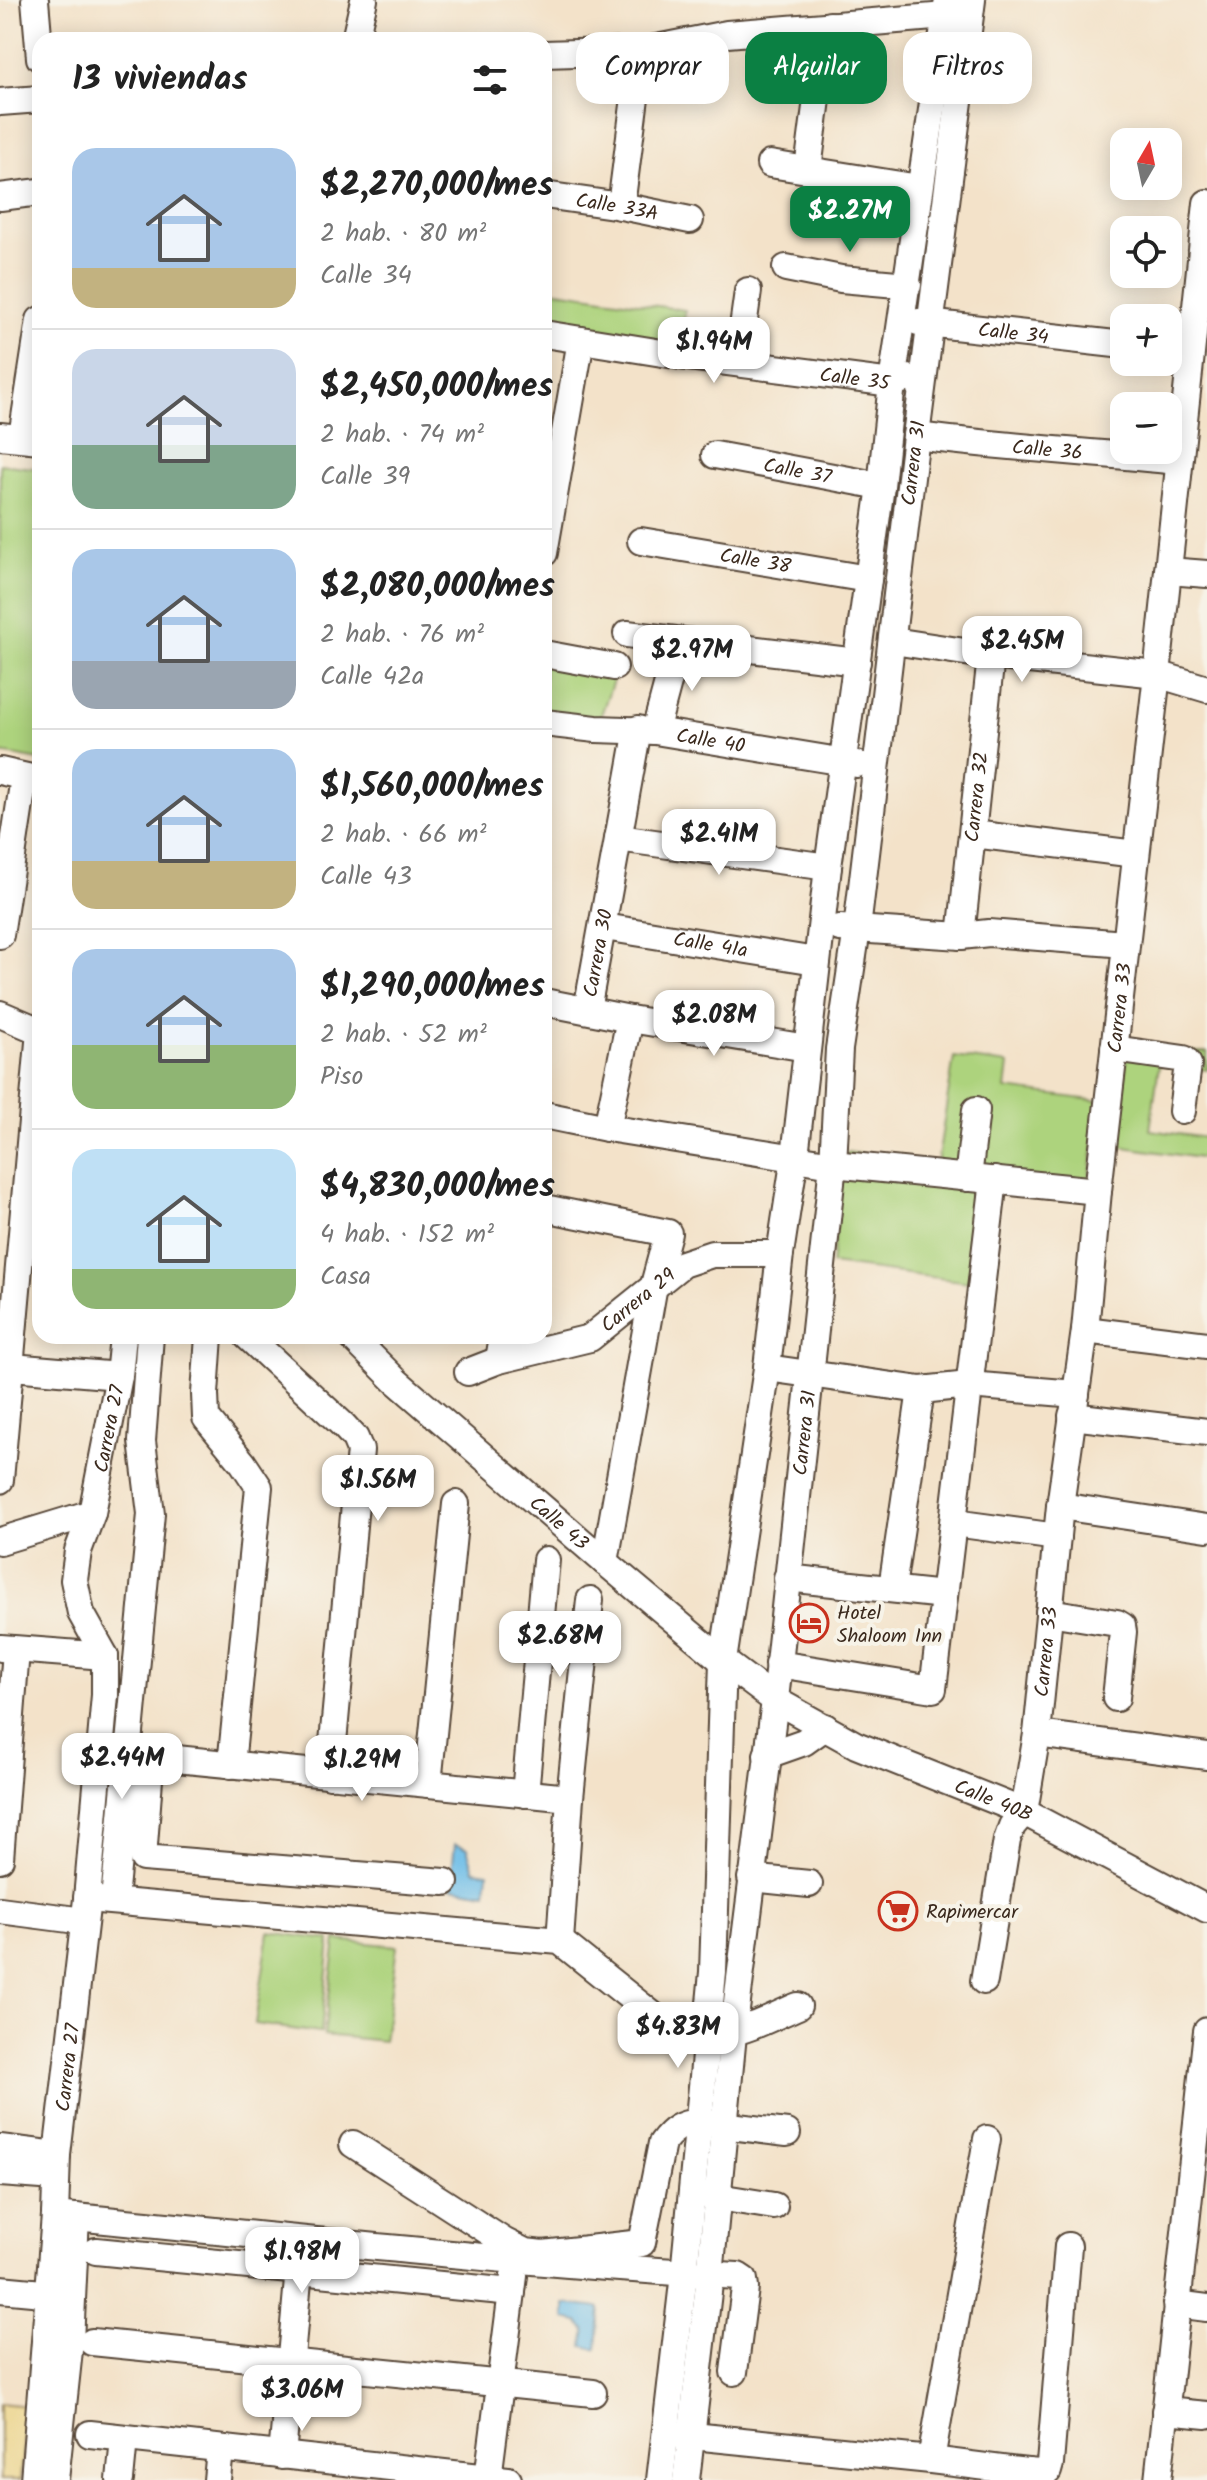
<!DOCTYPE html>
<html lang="es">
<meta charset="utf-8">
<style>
:root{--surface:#fff;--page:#f2f2f2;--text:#222;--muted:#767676;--line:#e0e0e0;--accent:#0b8043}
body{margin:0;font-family:Kalam,sans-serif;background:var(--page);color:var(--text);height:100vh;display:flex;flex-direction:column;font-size:30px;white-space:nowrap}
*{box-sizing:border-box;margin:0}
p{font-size:26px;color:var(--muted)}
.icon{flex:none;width:44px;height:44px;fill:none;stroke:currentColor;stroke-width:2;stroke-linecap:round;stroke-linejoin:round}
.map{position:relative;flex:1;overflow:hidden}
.drawer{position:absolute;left:32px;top:32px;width:520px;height:1312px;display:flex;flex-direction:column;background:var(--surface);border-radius:24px;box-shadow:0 4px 20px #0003}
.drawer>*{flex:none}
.banner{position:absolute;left:576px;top:32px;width:510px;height:72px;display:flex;gap:16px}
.needle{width:52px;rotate:9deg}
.tools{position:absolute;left:1110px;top:128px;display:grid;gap:16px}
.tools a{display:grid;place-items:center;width:72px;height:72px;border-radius:16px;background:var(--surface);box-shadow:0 4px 20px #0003;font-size:40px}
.price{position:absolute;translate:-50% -68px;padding:0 18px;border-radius:16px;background:#fff;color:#222;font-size:26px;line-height:52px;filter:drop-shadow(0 2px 4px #0008)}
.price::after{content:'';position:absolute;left:50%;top:48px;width:24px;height:18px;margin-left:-12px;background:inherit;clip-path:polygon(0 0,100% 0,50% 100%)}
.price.current{background:var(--accent);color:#fff}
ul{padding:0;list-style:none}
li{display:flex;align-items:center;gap:24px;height:200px;padding:0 40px}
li+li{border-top:2px solid var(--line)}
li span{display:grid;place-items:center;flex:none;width:224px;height:160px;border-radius:24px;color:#555}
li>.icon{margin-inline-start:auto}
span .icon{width:96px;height:96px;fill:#fffc;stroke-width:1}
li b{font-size:34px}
h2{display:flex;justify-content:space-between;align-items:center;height:96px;padding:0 40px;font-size:34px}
.tag{padding:0 28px;border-radius:24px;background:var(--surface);box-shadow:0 4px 20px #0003;font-size:28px;line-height:72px}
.tag.current{background:var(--accent);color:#fff}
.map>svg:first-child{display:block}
.green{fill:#add37d;stroke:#747e4e;stroke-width:2}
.sand{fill:#eeda9e;stroke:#94825e;stroke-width:2}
.water{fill:#6dbde8;stroke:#547483;stroke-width:2}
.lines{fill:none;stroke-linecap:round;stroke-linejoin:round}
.minor-casing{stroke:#574638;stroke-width:30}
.minor{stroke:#fff;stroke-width:26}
.labels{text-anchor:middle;stroke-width:8;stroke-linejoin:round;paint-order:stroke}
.street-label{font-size:20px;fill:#3b2a1e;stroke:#f7f3e8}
.poi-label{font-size:20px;fill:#3b2a1e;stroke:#f7f3e8;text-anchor:start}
</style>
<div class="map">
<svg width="1207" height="2480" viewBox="0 0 1207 2480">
<rect width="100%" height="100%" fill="#f7f3e8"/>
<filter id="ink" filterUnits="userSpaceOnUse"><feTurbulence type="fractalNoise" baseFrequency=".0125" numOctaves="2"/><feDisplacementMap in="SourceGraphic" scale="16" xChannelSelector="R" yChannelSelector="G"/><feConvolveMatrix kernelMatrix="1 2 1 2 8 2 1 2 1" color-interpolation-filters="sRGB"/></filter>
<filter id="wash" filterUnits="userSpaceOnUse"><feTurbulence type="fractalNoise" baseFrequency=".006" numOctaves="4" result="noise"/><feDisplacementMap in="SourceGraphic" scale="32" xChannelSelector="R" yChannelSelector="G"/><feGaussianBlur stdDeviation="1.8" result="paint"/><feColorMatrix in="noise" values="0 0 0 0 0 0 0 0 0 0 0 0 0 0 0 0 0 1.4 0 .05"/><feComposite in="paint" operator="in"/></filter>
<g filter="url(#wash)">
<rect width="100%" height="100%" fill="#f3e2c9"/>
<g class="green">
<path d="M 544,289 L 685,310 L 681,356 L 544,334 Z"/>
<path d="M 0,464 L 40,469 L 40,760 L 0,753 Z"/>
<path d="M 544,653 L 620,661 L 596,729 L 544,723 Z"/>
<path d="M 1171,1052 L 1207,1052 L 1207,1070 L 1159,1065 L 1150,1130 L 1207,1138 L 1207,1159 L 1116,1146 L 1127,1057 Z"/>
<path d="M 954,1057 L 1009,1064 L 1006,1089 L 1100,1101 L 1087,1198 L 996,1187 L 983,1284 L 831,1264 L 846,1152 L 937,1165 Z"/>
<path d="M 269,1932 L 330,1940 L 321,2033 L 255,2024 Z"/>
<path d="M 336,1940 L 397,1946 L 384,2041 L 324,2035 Z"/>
</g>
<path class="sand" d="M 0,2403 L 27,2406 L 20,2480 L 0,2480 Z"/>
<g class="water">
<path d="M 455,1844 L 467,1848 L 474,1870 L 488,1872 L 486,1893 L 450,1887 Z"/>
<path d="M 565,2304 L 600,2308 L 597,2349 L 583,2346 L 586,2330 L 578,2322 L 565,2319 Z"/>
</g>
</g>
<g filter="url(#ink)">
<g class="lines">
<g class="minor-casing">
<g id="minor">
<path d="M 35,0 L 40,58"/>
<path d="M 355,40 L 364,0"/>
<path d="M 544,54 L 641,51 L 727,34 L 946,16 L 962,17"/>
<path d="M 0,102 L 40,99"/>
<path d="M 770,164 L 919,188"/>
<path d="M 808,169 L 817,99 L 830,25"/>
<path id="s1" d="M 544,195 L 621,206 L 690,220"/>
<path d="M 0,197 L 40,192"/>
<path d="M 621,206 L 641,51"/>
<path d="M 786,268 L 841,279 L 908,285"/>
<path id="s2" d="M 918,322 L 1124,345"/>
<path id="s3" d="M 544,334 L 681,356 L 892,383 L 908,378"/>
<path d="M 738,363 L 748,291"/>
<path d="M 0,436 L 40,440"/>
<path id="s4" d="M 916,436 C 1003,447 1091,452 1178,461"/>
<path d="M 22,437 L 40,320"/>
<path id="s5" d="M 715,455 L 881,486"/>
<path id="s6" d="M 641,541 L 868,579"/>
<path d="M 544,553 L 581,340"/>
<path d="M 1168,571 L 1207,574"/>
<path d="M 627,634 L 857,662"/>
<path d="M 893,641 L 991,656 L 1157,674 L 1207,689"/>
<path d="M 544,654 L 614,667"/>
<path id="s7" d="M 544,723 L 596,729 L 655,731 L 857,764"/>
<path d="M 655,731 L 679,642"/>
<path d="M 0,771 L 40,780"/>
<path d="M 973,834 L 1136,854"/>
<path d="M 618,838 L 828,867"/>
<path id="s8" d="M 604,927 L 816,961"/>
<path d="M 840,928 L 961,936 L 989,933 L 1125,944"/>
<path d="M 0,935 L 24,778"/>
<path id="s9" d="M 961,936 L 991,656"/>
<path d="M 544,1002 L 630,1019 L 807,1048"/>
<path id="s10" d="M 587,1010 L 638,729"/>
<path d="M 0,1014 L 40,1031"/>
<path d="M 1114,1049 L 1184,1059 L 1188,1064 L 1182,1111"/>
<path d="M 544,1115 L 607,1128 L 833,1164 L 1098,1191"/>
<path d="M 607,1128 L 630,1019"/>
<path d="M 968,1178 L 976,1110"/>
<path d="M 544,1208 L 668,1233 L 654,1285 L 605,1562"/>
<path d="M 1085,1330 L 1207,1345"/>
<path d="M 209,1336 L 205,1394 L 206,1418 L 243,1463 L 259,1487 L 231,1765"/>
<path d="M 247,1336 L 343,1425 L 355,1438 L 360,1450 L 330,1775"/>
<path id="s11" d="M 351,1336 L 396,1381 L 605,1562 L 723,1661 L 775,1700 L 856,1745 L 1024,1812 L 1207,1909"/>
<path d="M 499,1360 L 503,1336"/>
<path d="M 0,1366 L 119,1376"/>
<path d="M 767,1368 L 921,1390 L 969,1385 L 1076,1394"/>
<path id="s12" d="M 468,1372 L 499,1360 L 590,1338 L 682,1264 L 712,1254 L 780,1254"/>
<path d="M 1072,1416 L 1207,1432"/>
<path d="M 0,1480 L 40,1031"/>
<path d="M 1060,1506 L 1207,1528"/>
<path d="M 954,1523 L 1057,1537"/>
<path d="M 0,1541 L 92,1513"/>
<path d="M 787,1578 L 944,1595"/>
<path d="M 892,1588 L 921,1390"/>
<path d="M 1049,1612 L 1117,1623 L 1122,1626 L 1123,1632 L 1116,1698"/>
<path d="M 1,1648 L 105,1656"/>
<path d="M 778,1664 L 933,1689 L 994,1180"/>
<path d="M 1037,1734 L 1207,1756"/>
<path d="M 767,1755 L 804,1742 L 825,1727"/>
<path d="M 428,1784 L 456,1504"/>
<path d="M 525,1794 L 546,1560"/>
<path d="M 0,1859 L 16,1650"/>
<path d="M 751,1878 L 809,1884"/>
<path d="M 445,1882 L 143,1858 L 150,1766 L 153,1759 L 166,1758 L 570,1798"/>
<path d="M 87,1899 L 560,1941 L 665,2025 C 719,2048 749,2027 798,2006"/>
<path d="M 114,1900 L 151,1514 L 142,1441 L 150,1336"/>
<path d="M 0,1910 L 84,1921"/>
<path d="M 560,1941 L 570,1798 L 590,1600"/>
<path id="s13" d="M 984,1981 L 1007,1840 L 1012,1826 L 1024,1812 L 1037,1734 L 1060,1506 L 1085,1330 L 1098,1191 L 1157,674 L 1207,203"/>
<path d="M 353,2144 L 505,2242 L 525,2252 L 543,2254 L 642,2243 L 662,2143 C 672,2129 681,2124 698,2122 L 787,2133"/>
<path d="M 0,2148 L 57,2155"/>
<path d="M 0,2173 L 56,2177"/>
<path d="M 699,2194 L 774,2206"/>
<path d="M 55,2215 C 283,2237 510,2263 738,2276 L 744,2280 L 745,2288 L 734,2372"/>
<path d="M 96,2251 L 512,2292"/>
<path d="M 0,2289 L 64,2295"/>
<path d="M 1176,2304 L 1207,2308"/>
<path d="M 92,2342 L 593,2393"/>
<path d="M 1165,2411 L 1207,2415"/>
<path d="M 90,2434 L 508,2480"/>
<path d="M 673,2434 L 931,2460 L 987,2139"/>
<path d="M 282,2456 L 299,2269"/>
<path d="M 931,2460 L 1027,2472 L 1026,2480"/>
<path d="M 1027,2472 L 1042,2473 L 1048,2471 L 1050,2464 L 1068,2246"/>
<path d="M 488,2478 L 514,2276"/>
<path id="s14" d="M 34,2480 L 55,2215 L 57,2155 L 87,1899 L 105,1695 L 105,1656 L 81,1613 L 74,1580 L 78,1551 L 92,1513 L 119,1376 L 123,1336"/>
<path d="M 55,2480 L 70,2341 L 76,2217"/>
<path d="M 120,2480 L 124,2439"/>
<path d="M 217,2480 L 220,2449"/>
<path d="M 660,2480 L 684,2274 L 713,1972 L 723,1661 L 767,1368 L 780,1254 L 795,1156 L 828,867 L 881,486 L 892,383 L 948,0"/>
<path id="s15" d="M 686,2480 L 710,2275 L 733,2034 L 775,1700 L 833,1164 L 839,1049 L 857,929 L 916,436 L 972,0"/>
<path d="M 1158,2480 L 1207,2031"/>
</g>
</g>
<use href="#minor" class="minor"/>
</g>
</g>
<defs>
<g id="hotel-ring" transform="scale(2)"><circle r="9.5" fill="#f7f3e8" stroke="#c8321e" stroke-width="1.5"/><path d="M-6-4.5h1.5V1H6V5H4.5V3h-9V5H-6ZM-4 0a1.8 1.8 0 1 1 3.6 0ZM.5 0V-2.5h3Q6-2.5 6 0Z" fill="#c8321e"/></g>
<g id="supermarket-ring" transform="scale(2)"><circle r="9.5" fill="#f7f3e8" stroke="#c8321e" stroke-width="1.5"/><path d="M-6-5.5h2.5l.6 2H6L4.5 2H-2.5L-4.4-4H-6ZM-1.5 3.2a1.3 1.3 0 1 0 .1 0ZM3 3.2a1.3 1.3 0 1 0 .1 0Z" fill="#c8321e"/></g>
</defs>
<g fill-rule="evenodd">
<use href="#hotel-ring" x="809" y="1623"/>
<use href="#supermarket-ring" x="898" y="1911"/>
</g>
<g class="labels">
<g class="street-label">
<text dy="7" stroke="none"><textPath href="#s1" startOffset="74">Calle 33A</textPath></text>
<text dy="7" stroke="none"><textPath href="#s2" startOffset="96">Calle 34</textPath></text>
<text dy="7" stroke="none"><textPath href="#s3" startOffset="314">Calle 35</textPath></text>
<text dy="7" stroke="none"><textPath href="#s4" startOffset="132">Calle 36</textPath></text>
<text dy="7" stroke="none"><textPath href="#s15" startOffset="2030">Carrera 31</textPath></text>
<text dy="7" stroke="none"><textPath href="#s5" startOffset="84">Calle 37</textPath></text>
<text dy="7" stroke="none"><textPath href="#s6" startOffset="116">Calle 38</textPath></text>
<text dy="7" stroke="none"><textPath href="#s7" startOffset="168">Calle 40</textPath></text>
<text dy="7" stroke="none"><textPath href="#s9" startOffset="140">Carrera 32</textPath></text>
<text dy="7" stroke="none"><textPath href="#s8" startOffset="108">Calle 41a</textPath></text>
<text dy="7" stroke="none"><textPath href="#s10" startOffset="58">Carrera 30</textPath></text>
<text dy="7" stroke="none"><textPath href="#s13" startOffset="986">Carrera 33</textPath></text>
<text dy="7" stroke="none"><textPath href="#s12" startOffset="188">Carrera 29</textPath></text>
<text dy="7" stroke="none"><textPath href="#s14" startOffset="1066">Carrera 27</textPath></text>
<text dy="7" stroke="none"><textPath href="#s15" startOffset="1054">Carrera 31</textPath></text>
<text dy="7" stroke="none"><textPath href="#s11" startOffset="280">Calle 43</textPath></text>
<text dy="7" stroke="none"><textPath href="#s13" startOffset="338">Carrera 33</textPath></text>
<text dy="7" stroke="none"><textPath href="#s11" startOffset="800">Calle 40B</textPath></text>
<text dy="7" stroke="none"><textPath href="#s14" startOffset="414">Carrera 27</textPath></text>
</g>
<g class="poi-label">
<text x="837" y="1619">Hotel<tspan x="837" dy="23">Shaloom Inn</tspan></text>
<text x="926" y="1918">Rapimercar</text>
</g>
</g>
</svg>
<div class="tools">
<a><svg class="needle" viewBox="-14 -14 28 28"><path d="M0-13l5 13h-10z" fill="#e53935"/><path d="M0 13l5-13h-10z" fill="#767676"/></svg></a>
<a><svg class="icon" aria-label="locate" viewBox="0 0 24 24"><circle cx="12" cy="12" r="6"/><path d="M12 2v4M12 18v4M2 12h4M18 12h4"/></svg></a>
<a>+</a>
<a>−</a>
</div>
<b class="price current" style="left:850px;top:254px">$2.27M</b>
<b class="price" style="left:714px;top:385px">$1.94M</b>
<b class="price" style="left:1022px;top:684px">$2.45M</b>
<b class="price" style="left:692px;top:693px">$2.97M</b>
<b class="price" style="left:719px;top:877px">$2.41M</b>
<b class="price" style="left:714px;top:1058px">$2.08M</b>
<b class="price" style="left:378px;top:1523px">$1.56M</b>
<b class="price" style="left:560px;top:1679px">$2.68M</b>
<b class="price" style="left:122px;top:1801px">$2.44M</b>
<b class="price" style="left:362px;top:1803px">$1.29M</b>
<b class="price" style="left:678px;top:2070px">$4.83M</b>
<b class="price" style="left:302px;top:2295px">$1.98M</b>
<b class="price" style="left:302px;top:2433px">$3.06M</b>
<div class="banner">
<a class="tag">Comprar</a>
<a class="tag current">Alquilar</a>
<a class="tag">Filtros</a>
</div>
<section class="drawer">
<h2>13 viviendas<svg class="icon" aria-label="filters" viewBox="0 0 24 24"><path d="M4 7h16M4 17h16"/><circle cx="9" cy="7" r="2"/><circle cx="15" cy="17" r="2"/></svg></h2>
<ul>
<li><span style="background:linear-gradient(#a9c7e8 75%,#c2b280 0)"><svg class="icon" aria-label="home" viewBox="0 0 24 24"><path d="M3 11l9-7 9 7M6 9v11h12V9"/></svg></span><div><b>$2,270,000/mes</b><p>2 hab. · 80 m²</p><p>Calle 34</p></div></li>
<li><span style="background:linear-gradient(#c9d6e8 60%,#7fa58c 0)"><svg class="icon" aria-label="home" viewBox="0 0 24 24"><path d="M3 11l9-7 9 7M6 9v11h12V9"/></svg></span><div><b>$2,450,000/mes</b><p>2 hab. · 74 m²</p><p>Calle 39</p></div></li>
<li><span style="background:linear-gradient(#a9c7e8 70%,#9aa5b1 0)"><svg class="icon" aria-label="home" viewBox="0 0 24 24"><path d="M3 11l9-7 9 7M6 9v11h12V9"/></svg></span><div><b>$2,080,000/mes</b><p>2 hab. · 76 m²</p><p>Calle 42a</p></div></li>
<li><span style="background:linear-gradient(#a9c7e8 70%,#c2b280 0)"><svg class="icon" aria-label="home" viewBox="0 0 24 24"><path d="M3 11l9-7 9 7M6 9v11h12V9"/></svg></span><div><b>$1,560,000/mes</b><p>2 hab. · 66 m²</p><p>Calle 43</p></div></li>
<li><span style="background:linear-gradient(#a9c7e8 60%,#8fb573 0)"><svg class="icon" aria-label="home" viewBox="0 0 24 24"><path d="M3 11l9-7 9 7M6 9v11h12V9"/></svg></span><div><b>$1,290,000/mes</b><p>2 hab. · 52 m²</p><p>Piso</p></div></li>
<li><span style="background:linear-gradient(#bfe0f5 75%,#8fb573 0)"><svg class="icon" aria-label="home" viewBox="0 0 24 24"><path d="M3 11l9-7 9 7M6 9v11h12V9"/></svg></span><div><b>$4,830,000/mes</b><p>4 hab. · 152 m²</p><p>Casa</p></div></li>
</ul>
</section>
</div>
